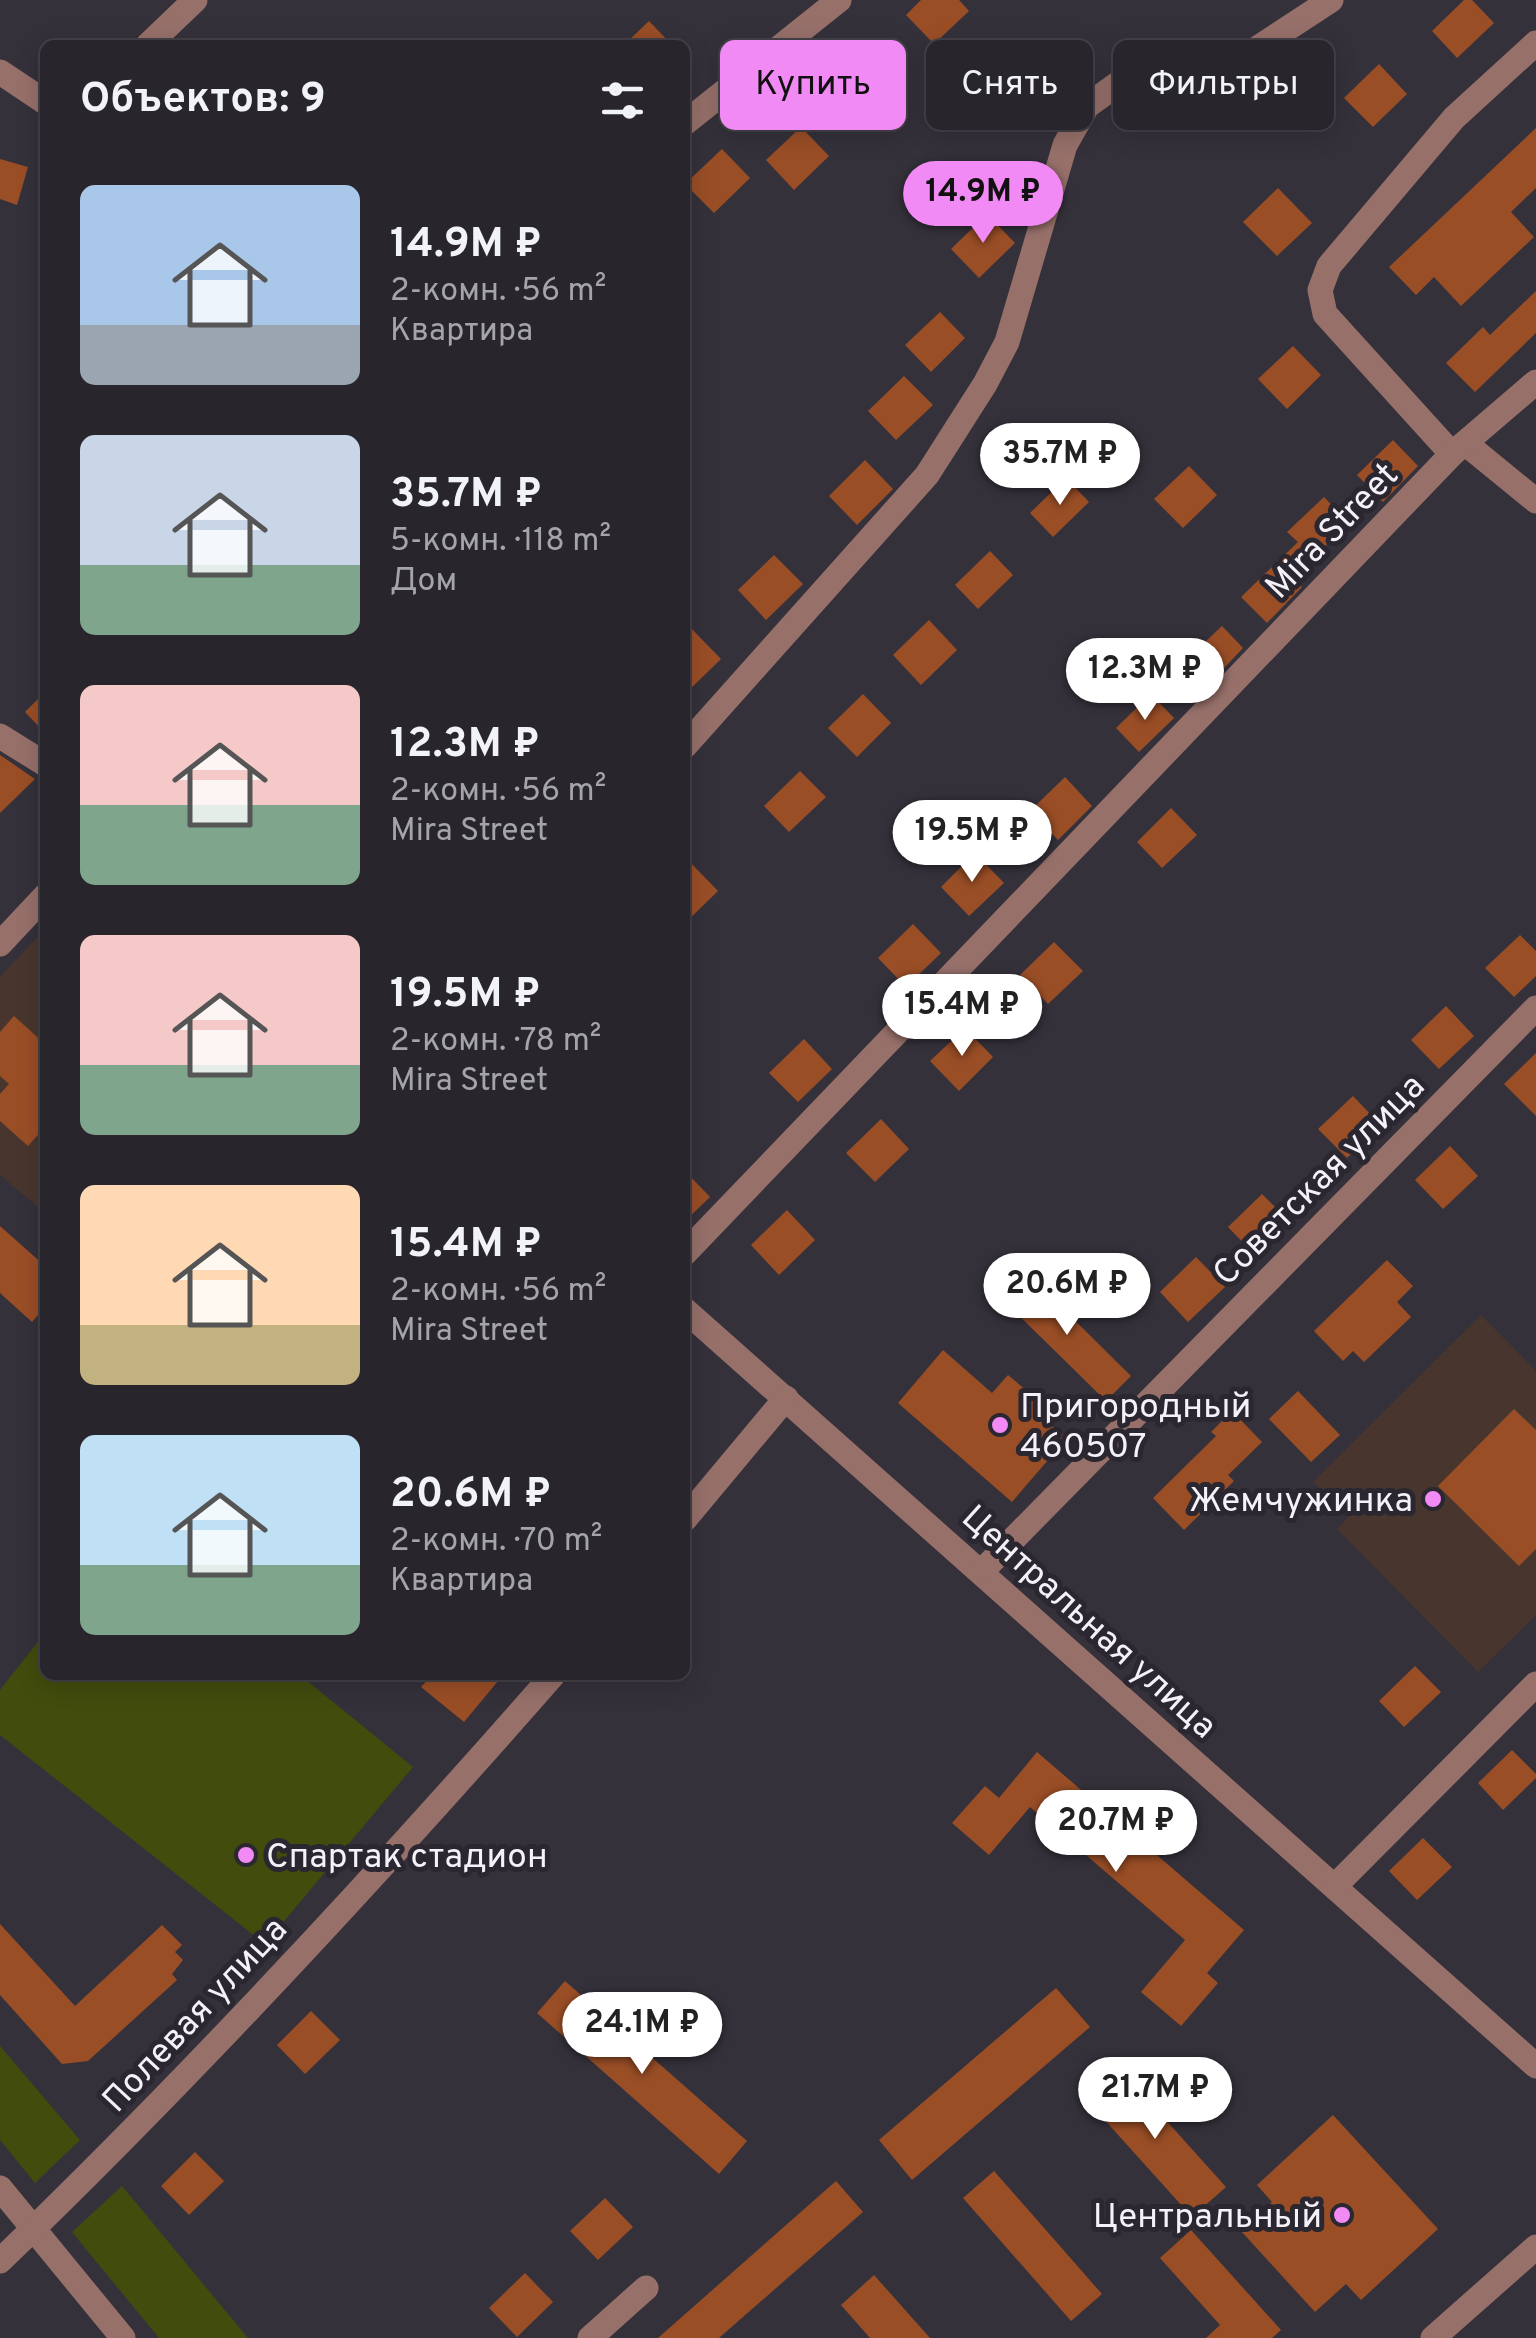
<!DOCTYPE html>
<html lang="ru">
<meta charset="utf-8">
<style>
:root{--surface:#28252c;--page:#302d34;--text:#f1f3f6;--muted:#a5a5a9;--line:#444248;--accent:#f18af4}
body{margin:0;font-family:Overpass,sans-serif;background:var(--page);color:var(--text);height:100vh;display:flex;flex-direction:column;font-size:38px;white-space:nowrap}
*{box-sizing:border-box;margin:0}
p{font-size:32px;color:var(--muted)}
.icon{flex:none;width:55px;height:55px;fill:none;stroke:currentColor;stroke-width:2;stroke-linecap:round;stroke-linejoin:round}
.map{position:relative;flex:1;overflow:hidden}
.sheet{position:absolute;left:40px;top:40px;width:650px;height:1640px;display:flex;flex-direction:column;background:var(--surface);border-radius:15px;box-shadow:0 5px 25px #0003,0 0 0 2px var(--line)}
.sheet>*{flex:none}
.top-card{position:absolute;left:720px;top:40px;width:665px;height:90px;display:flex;gap:20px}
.price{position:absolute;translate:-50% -85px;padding:0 22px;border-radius:35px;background:#fff;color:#222;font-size:32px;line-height:65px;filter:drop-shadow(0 2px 5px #0008)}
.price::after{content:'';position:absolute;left:50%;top:60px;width:30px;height:22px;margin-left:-15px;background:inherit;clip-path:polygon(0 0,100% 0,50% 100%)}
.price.selected{background:var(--accent);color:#111}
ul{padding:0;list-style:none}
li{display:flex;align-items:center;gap:30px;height:250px;padding:0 40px}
li span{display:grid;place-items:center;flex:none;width:280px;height:200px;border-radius:15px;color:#555}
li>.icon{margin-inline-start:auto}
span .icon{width:120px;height:120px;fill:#fffc;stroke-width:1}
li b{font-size:42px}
h2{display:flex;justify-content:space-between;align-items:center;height:120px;padding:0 40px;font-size:42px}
.pill{padding:0 35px;border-radius:15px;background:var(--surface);box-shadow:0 5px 25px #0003,0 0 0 2px var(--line);font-size:35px;line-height:90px}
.pill.selected{background:var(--accent);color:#111}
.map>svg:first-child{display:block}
.education{fill:#48362e}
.green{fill:#424c0d}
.building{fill:#9a4e26}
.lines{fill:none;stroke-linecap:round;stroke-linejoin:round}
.minor{stroke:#97706a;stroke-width:25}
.poi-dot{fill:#f18af4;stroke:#2b2731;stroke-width:4}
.labels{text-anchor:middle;stroke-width:10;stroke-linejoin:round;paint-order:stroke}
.street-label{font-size:35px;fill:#f4f1f8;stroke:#2b2731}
.poi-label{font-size:35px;fill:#f4f1f8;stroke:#2b2731;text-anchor:start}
</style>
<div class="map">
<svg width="1536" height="2338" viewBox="0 0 1536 2338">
<rect width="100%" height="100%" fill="#35313b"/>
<g class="education">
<path d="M 45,929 L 45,1213 L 0,1175 L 0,977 Z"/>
<path d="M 1481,1315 L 1536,1371 L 1536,1615 L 1478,1672 L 1337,1529 L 1348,1517 L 1313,1482 Z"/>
</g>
<g class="green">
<path d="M 45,1633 L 45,1675 L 300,1675 L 413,1767 L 265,1944 L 0,1735 L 0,1690 Z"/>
<path d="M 0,2046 L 80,2140 L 35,2183 L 0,2140 Z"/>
<path d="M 122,2186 L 248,2338 L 159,2338 L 72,2232 Z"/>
</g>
<g class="building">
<path d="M 921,0 L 959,0 L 969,11 L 934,44 L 906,15 Z"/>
<path d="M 1464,0 L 1472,0 L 1494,23 L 1457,58 L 1432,31 Z"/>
<path d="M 649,21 L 672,45 L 624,45 Z"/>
<path d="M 1379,64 L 1407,94 L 1373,127 L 1344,98 Z"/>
<path d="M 862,68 L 890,97 L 854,132 L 825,103 Z"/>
<path d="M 801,127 L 829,156 L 794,190 L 766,160 Z"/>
<path d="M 1536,128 L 1536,188 L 1511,212 L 1534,237 L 1461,306 L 1434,277 L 1416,295 L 1389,267 Z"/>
<path d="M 722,149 L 750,178 L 714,213 L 685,184 Z"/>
<path d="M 0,159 L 28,167 L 17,205 L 0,199 Z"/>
<path d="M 1278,188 L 1312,223 L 1277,256 L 1243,222 Z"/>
<path d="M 987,214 L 1015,243 L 979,278 L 951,249 Z"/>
<path d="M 1536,291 L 1536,333 L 1475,392 L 1446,363 L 1483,327 L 1490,335 Z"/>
<path d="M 940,312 L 965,338 L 931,372 L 905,345 Z"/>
<path d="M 1293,346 L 1321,375 L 1287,409 L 1258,379 Z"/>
<path d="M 904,376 L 933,405 L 896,440 L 868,411 Z"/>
<path d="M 1393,440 L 1418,466 L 1383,502 L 1357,475 Z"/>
<path d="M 865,460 L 893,489 L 857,525 L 829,496 Z"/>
<path d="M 1189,466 L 1217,495 L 1183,528 L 1154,499 Z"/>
<path d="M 1066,478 L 1089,502 L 1053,537 L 1030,513 Z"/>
<path d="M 1324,497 L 1349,523 L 1293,577 L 1302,587 L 1267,623 L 1241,597 L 1298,542 L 1287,532 Z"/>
<path d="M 990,551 L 1013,575 L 978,609 L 955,585 Z"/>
<path d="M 774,555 L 803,584 L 766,620 L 738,590 Z"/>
<path d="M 929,620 L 957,650 L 921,685 L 893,655 Z"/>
<path d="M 685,622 L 721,659 L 685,694 Z"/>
<path d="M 1222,626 L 1243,648 L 1210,683 L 1187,659 Z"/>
<path d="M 45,692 L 45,733 L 25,712 Z"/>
<path d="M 863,694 L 891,723 L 857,757 L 828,728 Z"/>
<path d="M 1151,694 L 1174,718 L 1139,752 L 1116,728 Z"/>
<path d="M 0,755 L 35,779 L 0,813 Z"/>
<path d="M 800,771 L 826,797 L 789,832 L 764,806 Z"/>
<path d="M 1065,777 L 1092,806 L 1058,840 L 1030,811 Z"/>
<path d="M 1171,808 L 1197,835 L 1162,868 L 1137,842 Z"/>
<path d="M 975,853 L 1004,883 L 969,916 L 941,887 Z"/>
<path d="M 685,857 L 718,891 L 685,923 Z"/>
<path d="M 913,924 L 941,953 L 906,987 L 878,958 Z"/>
<path d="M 1520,935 L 1536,951 L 1536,976 L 1514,997 L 1485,968 Z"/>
<path d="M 1054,942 L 1083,971 L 1048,1004 L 1020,975 Z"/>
<path d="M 1446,1006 L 1474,1036 L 1439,1069 L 1411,1040 Z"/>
<path d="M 14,1016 L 45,1044 L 45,1127 L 28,1146 L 0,1121 L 0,1094 L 9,1084 L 0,1076 L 0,1032 Z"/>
<path d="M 965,1028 L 993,1057 L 959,1091 L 930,1061 Z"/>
<path d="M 804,1039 L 832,1069 L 798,1102 L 769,1073 Z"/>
<path d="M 1536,1053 L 1536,1116 L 1504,1084 Z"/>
<path d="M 1353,1096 L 1381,1125 L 1347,1158 L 1318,1129 Z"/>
<path d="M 881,1119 L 909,1149 L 875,1182 L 846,1153 Z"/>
<path d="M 1450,1146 L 1478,1176 L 1443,1209 L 1415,1180 Z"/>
<path d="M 685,1171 L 710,1197 L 685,1221 Z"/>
<path d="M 1262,1194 L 1291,1223 L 1256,1256 L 1228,1227 Z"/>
<path d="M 787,1210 L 815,1240 L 779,1275 L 751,1245 Z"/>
<path d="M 0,1226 L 45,1266 L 45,1307 L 32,1322 L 0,1293 Z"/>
<path d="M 1196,1257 L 1225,1287 L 1188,1322 L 1160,1292 Z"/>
<path d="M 1387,1260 L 1413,1286 L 1397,1302 L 1411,1317 L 1364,1362 L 1353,1351 L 1343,1361 L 1314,1331 Z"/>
<path d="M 1029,1275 L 1131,1376 L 1106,1401 L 1004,1301 Z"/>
<path d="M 943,1350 L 992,1393 L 1008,1375 L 1057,1416 L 1050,1424 L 1067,1438 L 1012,1502 L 898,1403 Z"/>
<path d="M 1298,1391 L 1340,1435 L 1311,1462 L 1269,1419 Z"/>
<path d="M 1514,1409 L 1536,1430 L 1536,1549 L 1519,1566 L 1438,1486 Z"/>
<path d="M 1232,1411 L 1262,1442 L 1228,1475 L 1234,1481 L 1184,1530 L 1153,1498 L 1216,1436 L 1211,1432 Z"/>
<path d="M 1415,1666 L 1441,1692 L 1404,1727 L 1379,1701 Z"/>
<path d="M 432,1675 L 503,1675 L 464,1722 L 421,1687 Z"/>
<path d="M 1512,1750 L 1536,1774 L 1536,1778 L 1503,1810 L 1478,1783 Z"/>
<path d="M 1037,1752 L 1244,1930 L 1207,1973 L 1218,1983 L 1181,2026 L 1141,1992 L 1185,1940 L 1030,1807 L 989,1855 L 952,1823 L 985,1786 L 999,1798 Z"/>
<path d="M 1423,1838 L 1452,1867 L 1417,1900 L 1389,1871 Z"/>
<path d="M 0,1924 L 75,2006 L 162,1925 L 182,1945 L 175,1952 L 183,1960 L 172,1974 L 177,1980 L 88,2061 L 62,2064 L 0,1995 Z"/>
<path d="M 565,1981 L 747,2141 L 719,2174 L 537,2013 Z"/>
<path d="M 1056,1988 L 1090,2027 L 912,2180 L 879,2140 Z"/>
<path d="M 311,2011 L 340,2040 L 305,2074 L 277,2045 Z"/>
<path d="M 1118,2067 L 1226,2187 L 1192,2217 L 1084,2097 Z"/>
<path d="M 1333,2115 L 1438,2229 L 1361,2300 L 1346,2284 L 1315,2312 L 1241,2231 L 1272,2202 L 1257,2185 Z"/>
<path d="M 195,2152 L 224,2181 L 189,2215 L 161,2186 Z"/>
<path d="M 994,2171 L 1102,2294 L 1071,2321 L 963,2198 Z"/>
<path d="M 836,2181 L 863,2212 L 719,2338 L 658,2338 Z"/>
<path d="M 605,2198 L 633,2227 L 598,2260 L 570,2231 Z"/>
<path d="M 1191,2230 L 1281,2330 L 1272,2338 L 1206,2338 L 1220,2325 L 1160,2258 Z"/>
<path d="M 525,2273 L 553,2302 L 517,2337 L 489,2308 Z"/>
<path d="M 874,2275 L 930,2338 L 870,2338 L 841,2305 Z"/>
</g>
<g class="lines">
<g class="minor">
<path d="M 148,45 L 195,0"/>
<path d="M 0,72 L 45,102"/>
<path d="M 685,123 L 839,0"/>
<path d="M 1465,443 L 1536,501"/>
<path d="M 1452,454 L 1325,314 L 1320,290 L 1329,266 L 1454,118 L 1536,43"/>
<path d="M 0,736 L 45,764"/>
<path d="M 685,746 L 927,475 L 985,384 L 1007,342 L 1065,145 L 1087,106 L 1119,83 L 1201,72 L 1244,57 L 1331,0"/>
<path d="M 0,944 L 45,896"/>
<path d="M 685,1253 L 1452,454 L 1536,382"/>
<path d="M 685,1310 L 1536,2066"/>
<path d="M 685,1519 L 786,1398"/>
<path d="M 982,1571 L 1536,1008"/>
<path d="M 1335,1886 L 1536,1684"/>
<path d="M 0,2188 L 123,2338"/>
<path d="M 0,2261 C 193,2075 376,1877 553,1675"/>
<path d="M 590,2338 L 646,2288"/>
<path d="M 1433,2338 L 1536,2247"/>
</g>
</g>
<g class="poi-dot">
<circle cx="1000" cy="1425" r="10"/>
<circle cx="1433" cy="1499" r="10"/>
<circle cx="246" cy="1855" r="10"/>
<circle cx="1342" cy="2215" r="10"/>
</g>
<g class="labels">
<g class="street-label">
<text transform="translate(1331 530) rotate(-46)" y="12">Mira Street</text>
<text transform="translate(1318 1179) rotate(-45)" y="12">Советская улица</text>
<text transform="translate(1090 1621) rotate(42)" y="12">Центральная улица</text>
<text transform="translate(194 2014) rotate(-47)" y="12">Полевая улица</text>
</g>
<g class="poi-label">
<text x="1020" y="1417">Пригородный<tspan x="1020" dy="40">460507</tspan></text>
<text x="1413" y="1511" text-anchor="end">Жемчужинка</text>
<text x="266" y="1867">Спартак стадион</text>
<text x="1322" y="2227" text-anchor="end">Центральный</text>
</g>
</g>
</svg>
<b class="price selected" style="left:983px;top:246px">14.9M ₽</b>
<b class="price" style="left:1060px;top:508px">35.7M ₽</b>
<b class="price" style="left:1145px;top:723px">12.3M ₽</b>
<b class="price" style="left:972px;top:885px">19.5M ₽</b>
<b class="price" style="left:962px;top:1059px">15.4M ₽</b>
<b class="price" style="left:1067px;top:1338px">20.6M ₽</b>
<b class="price" style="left:1116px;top:1875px">20.7M ₽</b>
<b class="price" style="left:642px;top:2077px">24.1M ₽</b>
<b class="price" style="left:1155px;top:2142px">21.7M ₽</b>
<div class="top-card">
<a class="pill selected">Купить</a>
<a class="pill">Снять</a>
<a class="pill">Фильтры</a>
</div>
<section class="sheet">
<h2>Объектов: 9<svg class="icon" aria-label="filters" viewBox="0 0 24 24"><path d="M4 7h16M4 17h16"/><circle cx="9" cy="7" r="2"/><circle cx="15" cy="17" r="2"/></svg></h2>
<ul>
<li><span style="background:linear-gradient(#a9c7e8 70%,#9aa5b1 0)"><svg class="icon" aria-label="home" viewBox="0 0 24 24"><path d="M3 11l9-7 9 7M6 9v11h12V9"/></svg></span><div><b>14.9M ₽</b><p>2-комн. · 56 m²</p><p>Квартира</p></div></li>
<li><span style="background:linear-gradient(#c9d6e8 65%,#7fa58c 0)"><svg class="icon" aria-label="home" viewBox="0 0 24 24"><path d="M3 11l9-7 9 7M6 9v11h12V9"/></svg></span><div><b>35.7M ₽</b><p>5-комн. · 118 m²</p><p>Дом</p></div></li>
<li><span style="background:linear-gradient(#f6c9c9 60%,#7fa58c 0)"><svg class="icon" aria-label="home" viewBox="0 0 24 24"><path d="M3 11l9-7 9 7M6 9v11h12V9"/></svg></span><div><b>12.3M ₽</b><p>2-комн. · 56 m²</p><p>Mira Street</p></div></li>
<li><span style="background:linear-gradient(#f6c9c9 65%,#7fa58c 0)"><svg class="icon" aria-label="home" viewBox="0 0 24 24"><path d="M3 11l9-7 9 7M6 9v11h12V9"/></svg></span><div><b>19.5M ₽</b><p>2-комн. · 78 m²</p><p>Mira Street</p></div></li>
<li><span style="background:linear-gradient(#ffd9b3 70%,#c2b280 0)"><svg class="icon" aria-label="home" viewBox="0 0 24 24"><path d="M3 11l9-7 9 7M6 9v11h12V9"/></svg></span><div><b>15.4M ₽</b><p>2-комн. · 56 m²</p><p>Mira Street</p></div></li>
<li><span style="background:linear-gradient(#bfe0f5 65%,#7fa58c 0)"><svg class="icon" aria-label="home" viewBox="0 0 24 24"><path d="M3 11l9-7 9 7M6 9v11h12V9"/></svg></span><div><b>20.6M ₽</b><p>2-комн. · 70 m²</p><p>Квартира</p></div></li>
</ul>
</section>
</div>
